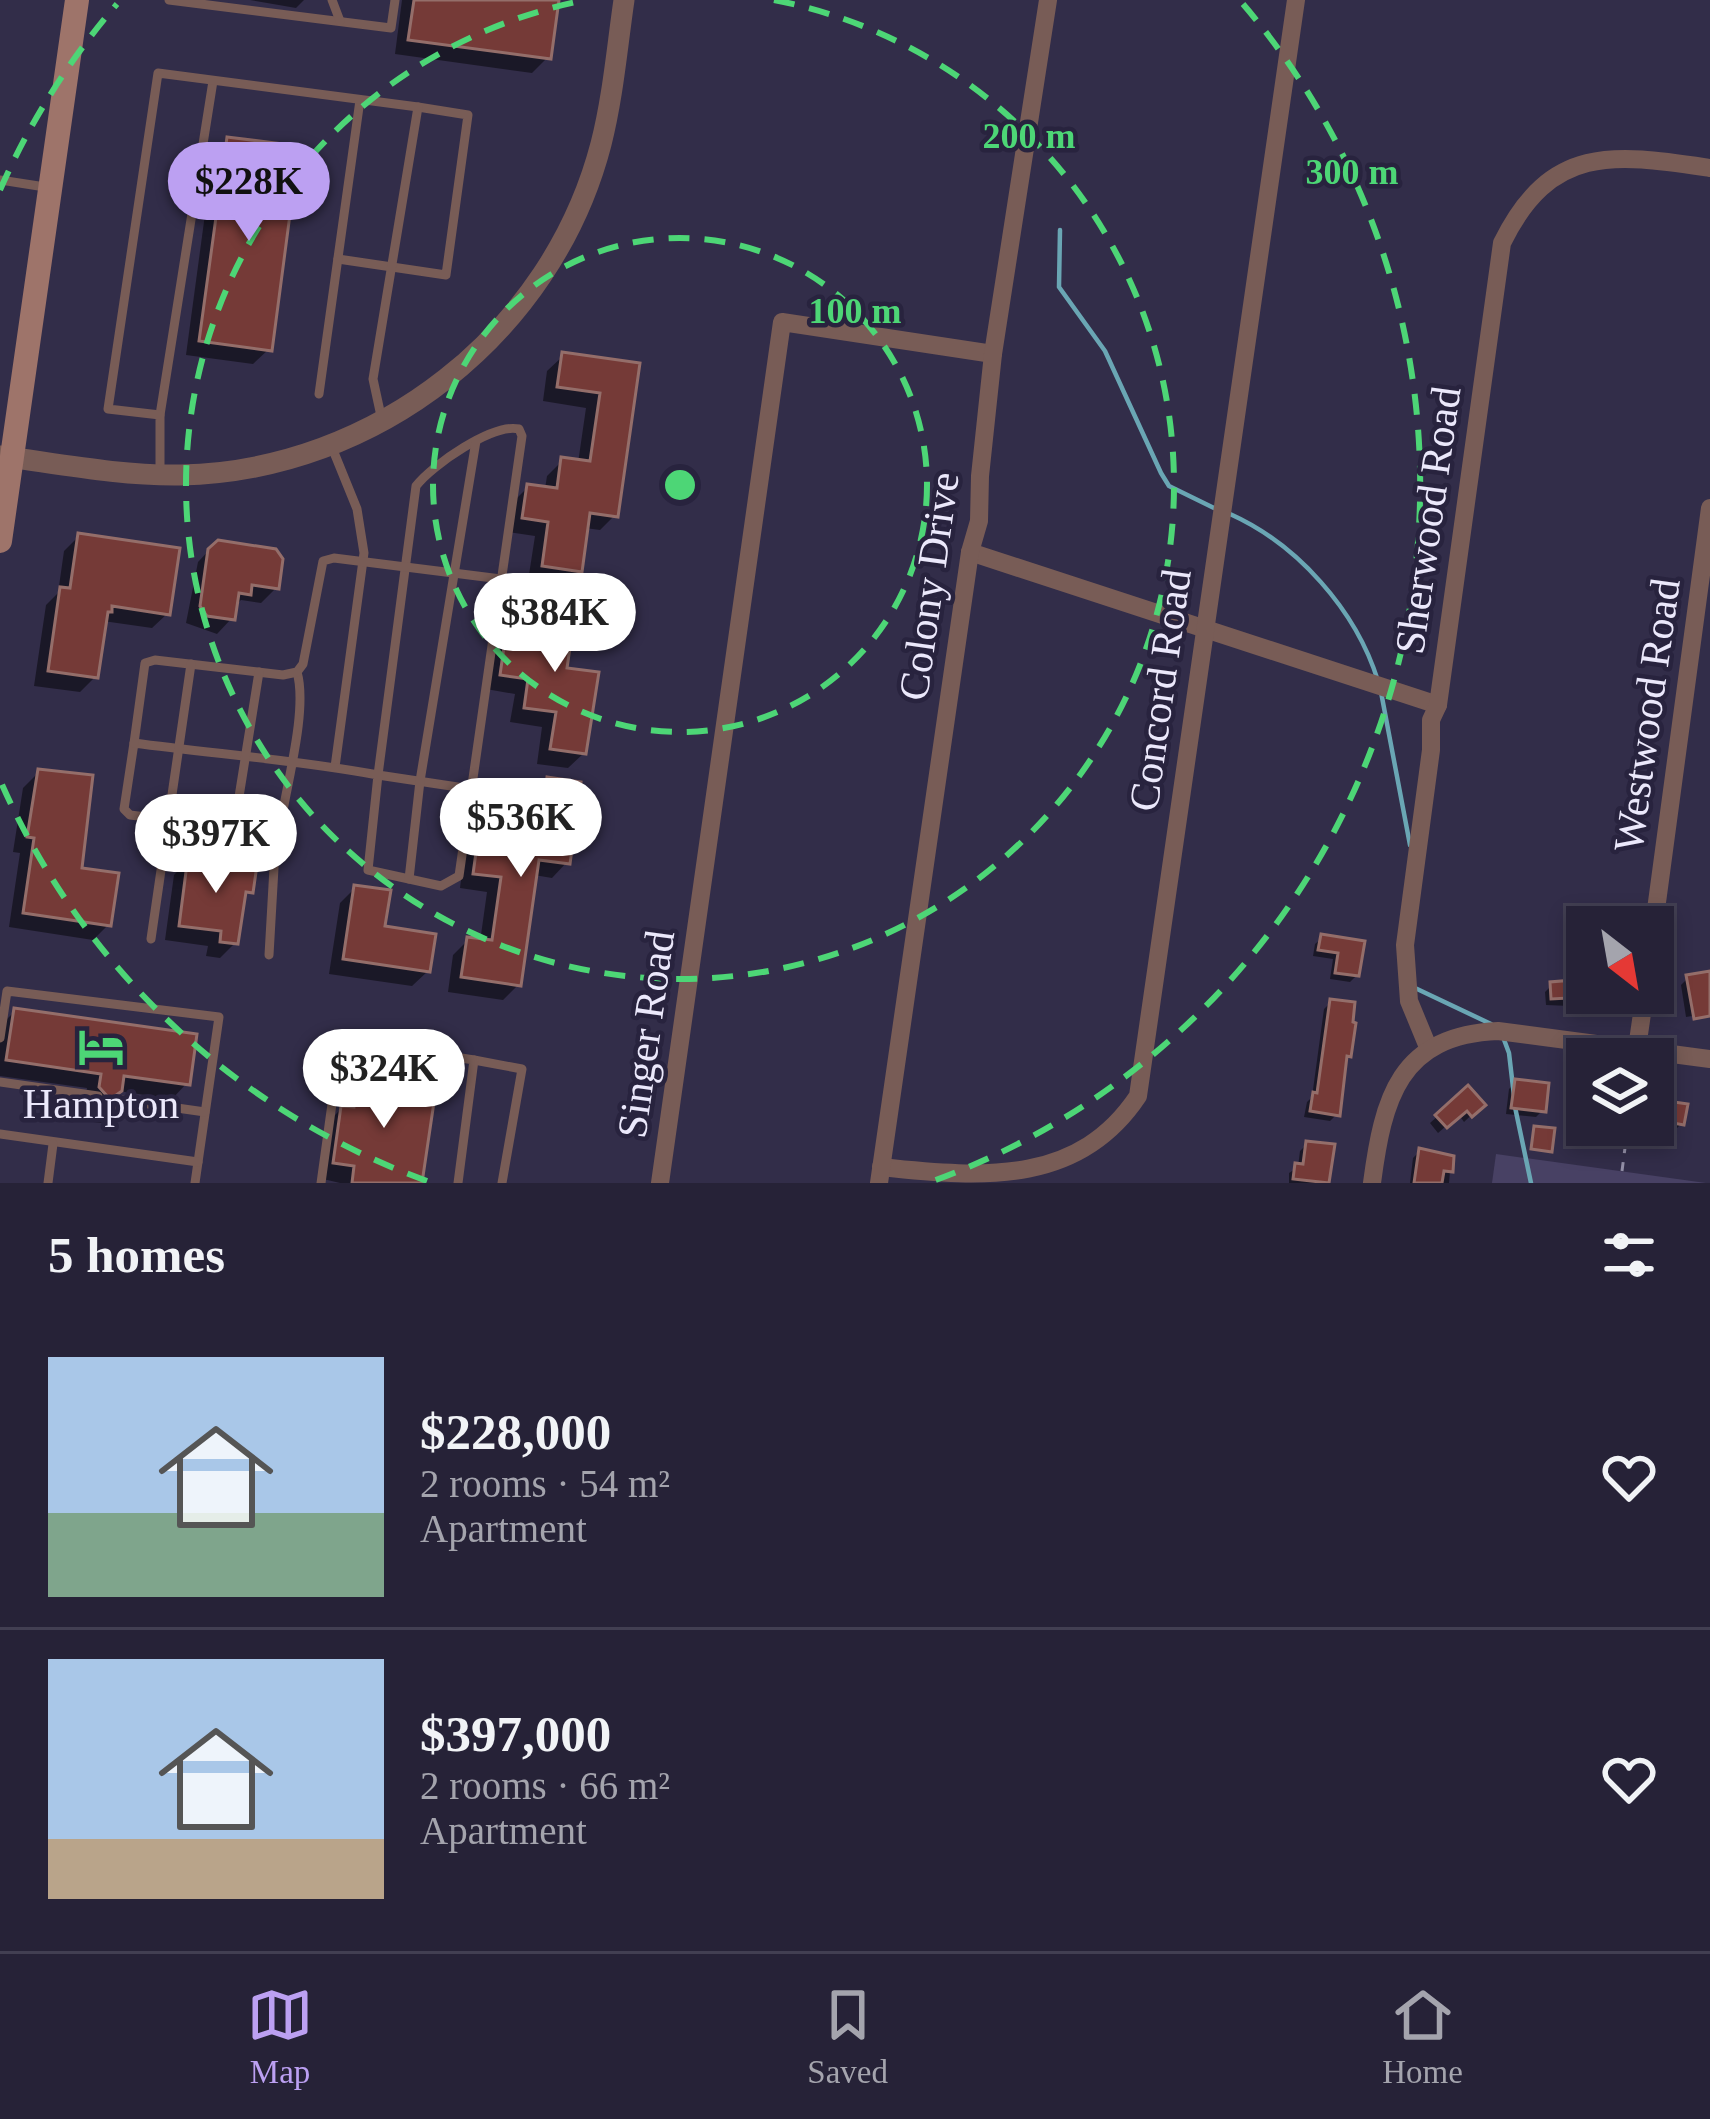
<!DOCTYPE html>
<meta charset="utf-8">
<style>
:root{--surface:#262237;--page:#322f42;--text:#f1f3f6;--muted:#a4a4ad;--line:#423f52;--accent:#bca0f2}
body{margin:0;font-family:Georgia,serif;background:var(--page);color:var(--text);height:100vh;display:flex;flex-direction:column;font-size:45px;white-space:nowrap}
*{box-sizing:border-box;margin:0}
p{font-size:39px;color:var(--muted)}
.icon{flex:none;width:66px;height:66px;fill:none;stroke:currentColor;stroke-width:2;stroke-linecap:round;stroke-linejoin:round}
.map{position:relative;height:1183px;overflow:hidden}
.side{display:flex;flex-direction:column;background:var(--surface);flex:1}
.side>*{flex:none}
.needle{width:78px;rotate:149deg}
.controls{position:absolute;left:1566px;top:906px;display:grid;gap:24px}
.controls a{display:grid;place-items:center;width:108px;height:108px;border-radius:0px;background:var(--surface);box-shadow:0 6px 18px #0003,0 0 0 3px var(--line);font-size:60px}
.price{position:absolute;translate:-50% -102px;padding:0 27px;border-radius:42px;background:#fff;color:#222;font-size:39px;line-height:78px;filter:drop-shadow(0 3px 6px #0008)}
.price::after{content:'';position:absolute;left:50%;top:72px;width:36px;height:27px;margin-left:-18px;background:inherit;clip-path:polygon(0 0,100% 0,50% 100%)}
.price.on{background:var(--accent);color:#111}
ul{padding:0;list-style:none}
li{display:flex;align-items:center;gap:36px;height:300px;padding:0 48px}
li+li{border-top:3px solid var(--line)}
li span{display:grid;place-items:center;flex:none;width:336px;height:240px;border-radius:0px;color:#555}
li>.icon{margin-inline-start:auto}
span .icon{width:144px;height:144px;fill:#fffc;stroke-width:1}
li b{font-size:51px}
h2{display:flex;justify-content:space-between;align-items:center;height:144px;padding:0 48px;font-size:51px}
.tabs{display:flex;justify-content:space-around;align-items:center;height:168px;border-top:3px solid var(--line);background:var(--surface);font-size:33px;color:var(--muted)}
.tabs a{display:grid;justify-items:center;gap:6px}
.tabs .on{color:var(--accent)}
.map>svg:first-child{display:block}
.green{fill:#484164}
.shadow{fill:#0007}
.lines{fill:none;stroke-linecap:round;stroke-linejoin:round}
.stream{stroke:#6aa6b4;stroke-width:4.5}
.building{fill:#753a37;stroke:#946e6a;stroke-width:3}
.path{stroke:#938fa7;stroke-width:3;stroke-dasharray:9 9;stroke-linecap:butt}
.service{stroke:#785c56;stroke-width:9}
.minor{stroke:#785c56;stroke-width:18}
.tertiary{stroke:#785c56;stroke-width:21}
.secondary{stroke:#9e746a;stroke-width:24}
.ring{fill:none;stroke:#4dd676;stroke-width:6;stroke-dasharray:21 15}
.labels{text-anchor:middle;stroke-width:9;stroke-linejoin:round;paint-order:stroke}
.street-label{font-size:42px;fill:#ebe8fb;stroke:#28233e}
.poi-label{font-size:42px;fill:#ebe8fb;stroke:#28233e}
.centre{fill:#4dd676;stroke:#28233e;stroke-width:6}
.ring-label{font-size:36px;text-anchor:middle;font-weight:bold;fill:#4dd676;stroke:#28233e;stroke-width:9;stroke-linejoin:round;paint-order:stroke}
</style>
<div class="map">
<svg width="1710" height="1183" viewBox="0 0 1710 1183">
<rect width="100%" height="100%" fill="#322d49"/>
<path class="green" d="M 1496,1154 L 1706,1183 L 1492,1183 Z"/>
<g class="shadow">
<path d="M 250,0 L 304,0 L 296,8 Z"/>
<path d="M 402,0 L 556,0 L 548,57 L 532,73 L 395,54 Z"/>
<path d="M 228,140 L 269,349 L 253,364 L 186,355 L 213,155 Z"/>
<path d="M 563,356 L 637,366 L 615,515 L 600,530 L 585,528 L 579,570 L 563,586 L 528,581 L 535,536 L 508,532 L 513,502 L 528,487 L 545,489 L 547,476 L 562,461 L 578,463 L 586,408 L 543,401 L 547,371 Z"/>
<path d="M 79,536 L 168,613 L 152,628 L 103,621 L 95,677 L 80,692 L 34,686 L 46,605 L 58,593 L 64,551 Z"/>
<path d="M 213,546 L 276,588 L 261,603 L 241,600 L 234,607 L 232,618 L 217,634 L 186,623 L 198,562 Z"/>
<path d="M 543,598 L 584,753 L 568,768 L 537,764 L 542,727 L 510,722 L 515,694 L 486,689 L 490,659 L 506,644 L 523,646 L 528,613 Z"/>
<path d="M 39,772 L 79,870 L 108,925 L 93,940 L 9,927 L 20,853 L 13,852 L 23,788 Z"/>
<path d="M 548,780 L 567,862 L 552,878 L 534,875 L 519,984 L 503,1000 L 448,992 L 453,955 L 468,940 L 480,942 L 487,892 L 460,888 L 464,856 L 479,841 L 495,843 L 497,826 L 512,811 L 531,814 L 533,795 Z"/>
<path d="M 189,859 L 250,891 L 241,900 L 236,942 L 220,958 L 206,956 L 208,946 L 165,940 L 174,875 Z"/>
<path d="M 355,888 L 382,929 L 428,971 L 412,986 L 329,974 L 340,903 Z"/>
<path d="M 1322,938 L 1361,944 L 1357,975 L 1350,982 L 1330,979 L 1333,959 L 1313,956 L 1315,944 Z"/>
<path d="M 1688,978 L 1710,988 L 1710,1013 L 1686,1017 L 1681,985 Z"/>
<path d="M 1587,980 L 1587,993 L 1600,993 L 1600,1000 L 1593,1007 L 1546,1005 L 1545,992 L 1552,985 Z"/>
<path d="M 1331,1002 L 1348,1055 L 1344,1059 L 1337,1114 L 1330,1121 L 1304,1117 L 1307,1102 L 1312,1097 L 1324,1009 Z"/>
<path d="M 15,1011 L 187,1083 L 172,1099 L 118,1091 L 110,1099 L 115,1108 L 101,1123 L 86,1121 L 94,1113 L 85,1103 L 87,1088 L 0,1076 L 0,1026 Z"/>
<path d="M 374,1058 L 390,1098 L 431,1104 L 418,1183 L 340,1183 L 319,1178 L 327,1124 L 356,1092 L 358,1074 Z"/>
<path d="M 1516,1082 L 1543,1110 L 1536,1117 L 1506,1114 L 1509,1089 Z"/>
<path d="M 1576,1088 L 1587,1090 L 1586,1126 L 1565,1123 L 1569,1095 Z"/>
<path d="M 1468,1089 L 1482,1105 L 1464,1122 L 1459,1115 L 1438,1133 L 1430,1123 Z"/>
<path d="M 1653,1101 L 1682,1123 L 1675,1130 L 1667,1129 L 1662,1134 L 1648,1132 L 1649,1125 L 1653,1125 Z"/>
<path d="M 1307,1144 L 1331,1147 L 1326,1183 L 1289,1183 L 1289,1173 L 1298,1167 L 1300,1151 Z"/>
<path d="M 1420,1151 L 1451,1159 L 1449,1183 L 1410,1183 L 1413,1158 Z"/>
</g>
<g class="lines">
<g class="stream">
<path d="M 1060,230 L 1059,287 L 1105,351 L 1161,473 L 1169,486 L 1214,508"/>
<path d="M 1230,514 C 1297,544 1356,610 1378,681"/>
<path d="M 1381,692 L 1410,845"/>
<path d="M 1415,988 L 1491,1024"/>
<path d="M 1503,1037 L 1509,1053 L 1514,1096"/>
<path d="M 1515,1107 L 1531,1183"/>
</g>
</g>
<g class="building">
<path d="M 414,0 L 559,0 L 551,59 L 408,40 Z"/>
<path d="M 227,137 L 299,146 L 272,351 L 199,341 Z"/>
<path d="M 562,352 L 640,363 L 618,517 L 590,513 L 582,572 L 542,566 L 548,522 L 522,518 L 527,484 L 557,488 L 561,457 L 590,461 L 600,393 L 557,387 Z"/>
<path d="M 78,533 L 180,548 L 170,615 L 112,606 L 112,612 L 108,612 L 98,678 L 48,671 L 60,587 L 70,588 Z"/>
<path d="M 218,540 L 276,549 L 283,559 L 279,589 L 252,585 L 251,595 L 239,593 L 235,620 L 207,616 L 200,606 L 208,549 Z"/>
<path d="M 542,595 L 577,600 L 567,668 L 599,672 L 586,754 L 550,749 L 556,712 L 524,708 L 528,679 L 500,675 L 505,640 L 534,645 Z"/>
<path d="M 38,769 L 93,775 L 82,868 L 119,873 L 111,926 L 23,913 L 34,838 L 27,837 Z"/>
<path d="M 547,777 L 581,782 L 570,864 L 539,860 L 521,986 L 461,977 L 467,937 L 492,940 L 501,877 L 473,874 L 478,838 L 507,842 L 511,808 L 542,812 Z"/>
<path d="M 188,856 L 257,865 L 253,893 L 246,892 L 238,944 L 220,942 L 221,931 L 179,926 Z"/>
<path d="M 354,885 L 391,890 L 385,926 L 436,934 L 430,972 L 343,959 Z"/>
<path d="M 1321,934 L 1365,941 L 1359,976 L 1335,973 L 1338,953 L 1318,950 Z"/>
<path d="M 1710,971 L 1710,1016 L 1694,1019 L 1686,975 Z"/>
<path d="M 1587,979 L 1587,997 L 1551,999 L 1550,982 Z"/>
<path d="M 1330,999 L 1355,1002 L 1353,1022 L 1356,1023 L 1351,1057 L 1347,1056 L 1340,1116 L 1310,1111 L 1313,1092 L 1317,1093 Z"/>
<path d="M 14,1008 L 197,1034 L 190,1085 L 124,1076 L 122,1091 L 112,1098 L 119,1109 L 96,1106 L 107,1096 L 99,1087 L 101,1074 L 6,1060 Z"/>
<path d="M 373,1055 L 399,1059 L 393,1096 L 434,1102 L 422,1183 L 352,1183 L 354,1166 L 333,1163 L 341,1106 L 354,1107 L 357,1086 L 368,1087 Z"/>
<path d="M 1515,1079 L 1549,1083 L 1546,1112 L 1511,1108 Z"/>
<path d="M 1468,1085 L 1486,1105 L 1472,1117 L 1467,1111 L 1447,1128 L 1435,1115 Z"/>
<path d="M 1575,1085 L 1587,1087 L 1587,1119 L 1570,1117 Z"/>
<path d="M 1653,1099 L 1688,1104 L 1684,1125 L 1673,1123 L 1672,1129 L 1653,1126 Z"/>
<path d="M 1534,1126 L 1555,1128 L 1552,1152 L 1531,1149 Z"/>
<path d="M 1306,1141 L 1335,1144 L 1329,1183 L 1293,1179 L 1295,1163 L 1303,1164 Z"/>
<path d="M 1419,1148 L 1454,1156 L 1453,1172 L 1444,1171 L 1442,1183 L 1414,1183 Z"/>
</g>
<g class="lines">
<path class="path" d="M 1622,1171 L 1628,1125"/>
<g class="service">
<path d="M 169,0 L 391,28 L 395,0"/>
<path d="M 332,0 L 340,21"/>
<path d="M 0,180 L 45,187"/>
<path d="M 338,259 L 446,275 L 468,115 L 418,107"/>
<path d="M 319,394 L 360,100"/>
<path d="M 160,415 L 213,81"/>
<path d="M 331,445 L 357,509 L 364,553 L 335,767"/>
<path d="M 160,474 L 160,415 L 108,409 L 158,73 L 418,107 L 373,379 L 381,416"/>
<path d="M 297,672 C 308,710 286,786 280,828 L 276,833 L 130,815 L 124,809 L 134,743 C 215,754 298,760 378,775 L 368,870 L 441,886 L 459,876 L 522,436 L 519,429 C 493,423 432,465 416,486 L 378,775 L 471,789"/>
<path d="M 134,743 L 145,663 L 155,660 L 283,675 L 297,672 L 303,664 L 323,561 L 334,558 L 501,579"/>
<path d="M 234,828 L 259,672"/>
<path d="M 409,879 L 420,781 L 476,441"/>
<path d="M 151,939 L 191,664"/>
<path d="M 269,955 L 276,833"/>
<path d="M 0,1038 L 7,991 L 219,1017 L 195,1183"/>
<path d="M 474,1060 L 522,1069 L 502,1183"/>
<path d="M 0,1082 L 98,1096"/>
<path d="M 121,1100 L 205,1112"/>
<path d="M 0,1134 L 198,1162"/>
<path d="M 48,1183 L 53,1144"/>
<path d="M 321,1183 L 341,1039 L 474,1060 L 458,1183"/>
</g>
<g class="minor">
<path d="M 970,552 L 1438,705"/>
<path d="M 1653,932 L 1710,508"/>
<path d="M 1428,1047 L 1409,1001 L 1405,945 L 1431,750 L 1431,720 L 1438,705 L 1502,243 C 1551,143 1615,154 1710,168"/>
<path d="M 1637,1048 L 1645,993"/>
<path d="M 881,1167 C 989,1179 1080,1183 1138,1096 L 1296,0"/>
<path d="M 660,1183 L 782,322 L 993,354"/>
<path d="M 879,1183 L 970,552 L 979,521 L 980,476 L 993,354 L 1048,0"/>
<path d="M 1372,1183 C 1383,1099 1399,1035 1498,1031 L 1710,1059"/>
</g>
<path class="tertiary" d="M 0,456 C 60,464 121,476 181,475 C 376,471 552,333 601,144 C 613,97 617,48 624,0"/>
<path class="secondary" d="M 0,541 L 77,0"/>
</g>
<g class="ring">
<circle cx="680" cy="485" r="247"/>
<path d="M774 0A494 494 0 1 1 586 0"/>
<path d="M427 1181A741 741 0 0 1 0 780M0 190A741 741 0 0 1 117 4M1243 4A741 741 0 0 1 933 1181"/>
</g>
<defs>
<g id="hotel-bare" transform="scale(3.6)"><path d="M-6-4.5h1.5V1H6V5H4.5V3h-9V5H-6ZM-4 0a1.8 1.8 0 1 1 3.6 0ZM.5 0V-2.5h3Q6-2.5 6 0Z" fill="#4dd676" stroke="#28233e" stroke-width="2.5" paint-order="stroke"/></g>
</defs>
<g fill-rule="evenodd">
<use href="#hotel-bare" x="101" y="1047"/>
</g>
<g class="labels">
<g class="street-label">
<text transform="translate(1427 520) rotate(-82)" y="15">Sherwood Road</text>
<text transform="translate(928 586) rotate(-82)" y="15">Colony Drive</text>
<text transform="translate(1159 690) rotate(-82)" y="15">Concord Road</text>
<text transform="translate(1646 715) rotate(-82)" y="15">Westwood Road</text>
<text transform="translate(645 1034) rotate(-82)" y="15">Singer Road</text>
</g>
<g class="poi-label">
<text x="101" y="1118">Hampton</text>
</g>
</g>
<circle cx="680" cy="485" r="18" class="centre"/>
<g class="ring-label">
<text x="1029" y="148">200 m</text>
<text x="1352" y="184">300 m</text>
<text x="855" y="323">100 m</text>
</g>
</svg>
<div class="controls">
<a><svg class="needle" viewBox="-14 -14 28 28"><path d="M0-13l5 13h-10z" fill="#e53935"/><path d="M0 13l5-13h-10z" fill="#a4a4ad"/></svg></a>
<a><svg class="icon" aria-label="layers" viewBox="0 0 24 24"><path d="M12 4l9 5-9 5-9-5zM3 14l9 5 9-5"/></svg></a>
</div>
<b class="price on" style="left:249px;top:244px">$228K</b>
<b class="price" style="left:555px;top:675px">$384K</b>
<b class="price" style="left:521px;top:880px">$536K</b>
<b class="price" style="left:216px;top:896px">$397K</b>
<b class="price" style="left:384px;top:1131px">$324K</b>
</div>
<section class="side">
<h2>5 homes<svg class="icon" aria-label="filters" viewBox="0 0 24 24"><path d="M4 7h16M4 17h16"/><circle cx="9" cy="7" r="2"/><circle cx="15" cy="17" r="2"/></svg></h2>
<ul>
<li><span style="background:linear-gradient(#a9c7e8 65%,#7fa58c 0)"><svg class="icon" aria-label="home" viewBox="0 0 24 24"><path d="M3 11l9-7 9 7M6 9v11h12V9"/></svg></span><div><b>$228,000</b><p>2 rooms · 54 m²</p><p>Apartment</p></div><svg class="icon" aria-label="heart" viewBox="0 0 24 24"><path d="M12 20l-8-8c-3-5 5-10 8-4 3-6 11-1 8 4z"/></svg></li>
<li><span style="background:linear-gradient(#a9c7e8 75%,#b9a48a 0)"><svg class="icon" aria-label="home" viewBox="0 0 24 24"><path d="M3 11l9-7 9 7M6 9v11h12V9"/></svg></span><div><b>$397,000</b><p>2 rooms · 66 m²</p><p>Apartment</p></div><svg class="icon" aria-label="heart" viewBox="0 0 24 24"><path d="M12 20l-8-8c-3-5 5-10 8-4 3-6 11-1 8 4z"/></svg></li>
</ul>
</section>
<nav class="tabs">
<a class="on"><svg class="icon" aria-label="map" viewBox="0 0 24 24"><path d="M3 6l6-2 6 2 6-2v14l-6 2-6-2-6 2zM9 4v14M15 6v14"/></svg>Map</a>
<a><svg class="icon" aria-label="saved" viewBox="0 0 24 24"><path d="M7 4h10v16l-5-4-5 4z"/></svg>Saved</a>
<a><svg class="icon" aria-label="home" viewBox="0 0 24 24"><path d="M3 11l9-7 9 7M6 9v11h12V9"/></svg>Home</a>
</nav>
